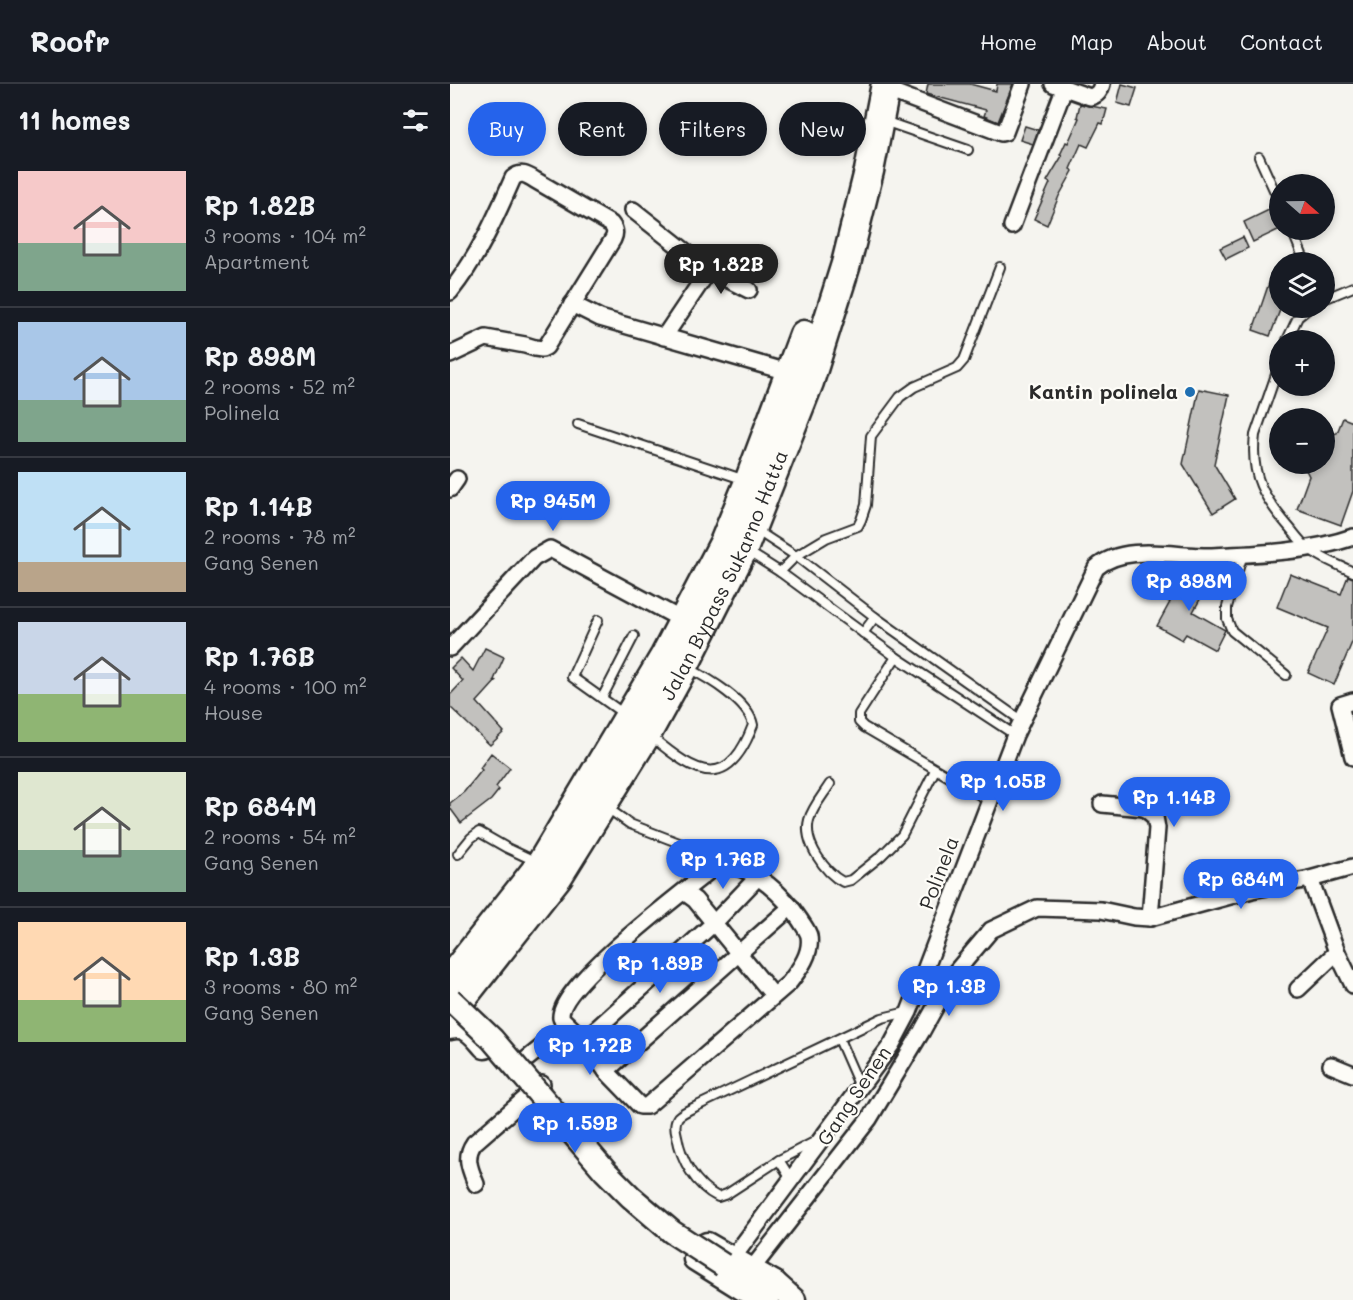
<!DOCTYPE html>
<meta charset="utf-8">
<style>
:root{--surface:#171b24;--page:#20242c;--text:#f1f3f6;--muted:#9ea1a6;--line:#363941;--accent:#2563eb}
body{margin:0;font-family:Mali,sans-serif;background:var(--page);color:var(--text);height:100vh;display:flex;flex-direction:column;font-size:22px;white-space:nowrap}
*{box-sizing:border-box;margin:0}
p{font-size:20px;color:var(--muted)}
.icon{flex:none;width:33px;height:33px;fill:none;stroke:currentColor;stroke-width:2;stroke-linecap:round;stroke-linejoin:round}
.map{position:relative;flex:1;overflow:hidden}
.sheet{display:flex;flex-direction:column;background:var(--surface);width:450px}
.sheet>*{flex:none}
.hud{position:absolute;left:18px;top:18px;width:570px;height:54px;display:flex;gap:12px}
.needle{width:39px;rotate:110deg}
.buttons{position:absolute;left:819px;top:90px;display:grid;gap:12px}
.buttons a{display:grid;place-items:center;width:66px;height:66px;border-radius:50%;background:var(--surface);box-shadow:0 3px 9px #0003;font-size:30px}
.price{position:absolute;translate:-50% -51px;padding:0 14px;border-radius:21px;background:var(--accent);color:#fff;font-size:20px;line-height:39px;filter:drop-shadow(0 2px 3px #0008)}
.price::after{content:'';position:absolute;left:50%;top:36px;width:18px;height:14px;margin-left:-9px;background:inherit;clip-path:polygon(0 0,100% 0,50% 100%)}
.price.active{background:#222;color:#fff}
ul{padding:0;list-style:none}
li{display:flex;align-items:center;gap:18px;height:150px;padding:0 18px}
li+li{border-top:2px solid var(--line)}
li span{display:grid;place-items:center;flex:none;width:168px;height:120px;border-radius:0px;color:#555}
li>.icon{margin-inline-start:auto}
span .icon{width:72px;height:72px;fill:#fffc;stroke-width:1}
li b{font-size:26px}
h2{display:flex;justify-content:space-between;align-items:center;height:72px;padding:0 18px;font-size:26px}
.pill{padding:0 21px;border-radius:27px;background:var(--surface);box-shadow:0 3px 9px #0003;font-size:21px;line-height:54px}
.pill.active{background:var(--accent);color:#fff}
header{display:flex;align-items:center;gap:36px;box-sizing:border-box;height:84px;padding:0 30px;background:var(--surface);border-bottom:2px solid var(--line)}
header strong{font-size:28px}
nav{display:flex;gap:33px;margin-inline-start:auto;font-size:21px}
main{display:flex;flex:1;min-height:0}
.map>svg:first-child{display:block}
.building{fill:#c2c1be;stroke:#2b2b2b;stroke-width:1.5}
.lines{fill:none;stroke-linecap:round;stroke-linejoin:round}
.lane-casing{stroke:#2b2b2b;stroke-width:12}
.street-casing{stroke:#2b2b2b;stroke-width:20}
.secondary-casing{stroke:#2b2b2b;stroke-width:27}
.highway-casing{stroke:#2b2b2b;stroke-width:33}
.lane{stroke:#fdfcf7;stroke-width:8}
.street{stroke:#fdfcf7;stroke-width:15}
.secondary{stroke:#fdfcf7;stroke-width:22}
.highway{stroke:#fdfcf7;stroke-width:28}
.secondary-bridge-casing{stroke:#2b2b2b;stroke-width:27;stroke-linecap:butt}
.secondary-bridge{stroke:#fdfcf7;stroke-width:22}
.poi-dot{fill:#1f6fb2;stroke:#fdfcf7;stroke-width:2}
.labels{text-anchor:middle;stroke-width:4.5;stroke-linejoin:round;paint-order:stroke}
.poi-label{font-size:20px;font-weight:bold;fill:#2b2b2b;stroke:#fdfcf7;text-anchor:end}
.street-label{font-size:20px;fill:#2b2b2b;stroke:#fdfcf7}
</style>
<header>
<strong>Roofr</strong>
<nav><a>Home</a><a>Map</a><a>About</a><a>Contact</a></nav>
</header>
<main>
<section class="sheet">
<h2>11 homes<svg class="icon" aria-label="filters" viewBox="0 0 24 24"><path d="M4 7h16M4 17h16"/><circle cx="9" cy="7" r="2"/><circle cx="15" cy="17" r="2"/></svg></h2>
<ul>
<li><span style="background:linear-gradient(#f6c9c9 60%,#7fa58c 0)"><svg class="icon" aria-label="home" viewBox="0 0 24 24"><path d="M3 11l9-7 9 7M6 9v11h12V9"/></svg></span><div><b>Rp 1.82B</b><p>3 rooms · 104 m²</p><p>Apartment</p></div></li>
<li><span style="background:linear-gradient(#a9c7e8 65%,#7fa58c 0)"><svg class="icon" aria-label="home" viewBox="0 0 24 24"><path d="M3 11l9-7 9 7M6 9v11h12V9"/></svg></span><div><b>Rp 898M</b><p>2 rooms · 52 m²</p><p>Polinela</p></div></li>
<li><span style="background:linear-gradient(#bfe0f5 75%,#b9a48a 0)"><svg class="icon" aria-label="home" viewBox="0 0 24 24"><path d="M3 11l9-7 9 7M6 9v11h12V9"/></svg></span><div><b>Rp 1.14B</b><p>2 rooms · 78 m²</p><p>Gang Senen</p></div></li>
<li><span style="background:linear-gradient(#c9d6e8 60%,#8fb573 0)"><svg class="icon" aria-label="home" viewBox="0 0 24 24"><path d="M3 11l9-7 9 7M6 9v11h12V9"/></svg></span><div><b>Rp 1.76B</b><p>4 rooms · 100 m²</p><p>House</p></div></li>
<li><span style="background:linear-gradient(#dfe7d0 65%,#7fa58c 0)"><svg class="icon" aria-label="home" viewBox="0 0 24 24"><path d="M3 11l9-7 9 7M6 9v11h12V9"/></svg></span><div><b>Rp 684M</b><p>2 rooms · 54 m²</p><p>Gang Senen</p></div></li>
<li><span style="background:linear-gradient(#ffd9b3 65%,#8fb573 0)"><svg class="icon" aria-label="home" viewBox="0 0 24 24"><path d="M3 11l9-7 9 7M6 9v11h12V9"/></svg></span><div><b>Rp 1.3B</b><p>3 rooms · 80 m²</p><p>Gang Senen</p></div></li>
</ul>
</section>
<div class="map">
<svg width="903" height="1216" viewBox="0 0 903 1216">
<rect width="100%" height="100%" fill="#f5f4ef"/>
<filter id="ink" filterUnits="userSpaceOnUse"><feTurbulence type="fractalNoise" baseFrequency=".0167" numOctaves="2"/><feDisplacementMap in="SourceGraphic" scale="12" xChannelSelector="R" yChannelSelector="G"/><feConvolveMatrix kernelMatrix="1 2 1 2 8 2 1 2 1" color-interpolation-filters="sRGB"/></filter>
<g filter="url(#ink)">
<g class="building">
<path d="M 478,0 L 520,0 L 546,7 L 547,0 L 563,0 L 548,38 L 534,32 L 536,26 L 476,10 Z"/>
<path d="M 672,0 L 687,4 L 681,23 L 667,19 Z"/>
<path d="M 630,20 L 657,25 L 653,40 L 650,39 L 638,63 L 631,60 L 620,85 L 623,87 L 609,112 L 597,141 L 584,135 L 600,99 L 597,97 L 612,72 L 610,71 L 616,58 L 618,59 L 629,34 L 627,33 Z"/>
<path d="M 575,42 L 588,46 L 583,60 L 570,56 Z"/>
<path d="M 825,123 L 830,132 L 830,145 L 803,158 L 794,138 Z"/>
<path d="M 793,153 L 798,164 L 776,175 L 770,164 Z"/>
<path d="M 821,193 L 830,196 L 830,226 L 820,252 L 803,246 Z"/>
<path d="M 749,305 L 779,311 L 764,380 L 785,415 L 763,429 L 733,380 Z"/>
<path d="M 893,334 L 903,338 L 903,407 L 891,441 L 847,425 L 859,392 L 853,380 L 874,380 L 874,353 L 887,349 Z"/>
<path d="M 729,486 L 758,501 L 743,528 L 775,546 L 765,566 L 736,550 L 732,556 L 707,542 L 720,518 L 714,515 Z"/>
<path d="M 840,490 L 891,510 L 898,492 L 903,494 L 903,556 L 884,601 L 858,589 L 878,544 L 827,523 Z"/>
<path d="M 35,564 L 54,573 L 44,596 L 46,597 L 27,618 L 54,648 L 40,661 L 0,623 L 0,611 L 13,597 L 1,584 L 11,574 L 23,587 Z"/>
<path d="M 41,669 L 60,684 L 46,703 L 49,706 L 41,716 L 11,739 L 0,724 L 0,719 L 14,708 L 32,686 L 30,684 Z"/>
</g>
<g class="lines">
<g class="lane-casing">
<g id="lane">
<path d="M 434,37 L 518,66"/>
<path d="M 809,73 L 830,119"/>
<path d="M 842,146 L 855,178"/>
<path d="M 874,215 L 903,203"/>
<path d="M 837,256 L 848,233 L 859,224"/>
<path d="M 830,279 L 805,351 C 800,392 814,414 839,443 C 845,450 851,459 858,464 C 870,474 889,481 903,488"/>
<path d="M 128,340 L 295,396"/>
<path d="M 306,446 L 346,472 L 425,533 L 572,637"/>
<path d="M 297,467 L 330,488 L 446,573 L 565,651"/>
<path d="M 793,470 L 777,523 L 777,535 L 782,547 L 836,591"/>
<path d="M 330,488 L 346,472 L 376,454 L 408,442 L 411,436 L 416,421 L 421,352 L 450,313 L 464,303 L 507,284 L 514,276 L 550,183"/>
<path d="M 148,536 L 122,593 L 174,630"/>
<path d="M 413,549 L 425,533"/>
<path d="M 446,573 L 409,630 L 409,638 L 414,643 L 540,717"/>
<path d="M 152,614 L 184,552"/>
<path d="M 202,653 C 247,691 278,708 303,641 C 299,618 258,594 238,584"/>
<path d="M 380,700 C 373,711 362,724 359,736 C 353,758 375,789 393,798 L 401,796 L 431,772 L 452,751 L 485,686"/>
<path d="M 156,723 L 180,740 L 237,762 L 253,765"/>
<path d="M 8,770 L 21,754 L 29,748 L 57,764 L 87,778"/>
<path d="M 389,955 L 410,1003"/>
<path d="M 364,1058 L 329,1076 L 277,1110 L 268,1113 C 245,1101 231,1076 227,1052 C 225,1045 224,1039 228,1033 C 233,1028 243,1024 249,1021 L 432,934 L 457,928"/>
<path d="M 329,1076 L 341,1095"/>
</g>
</g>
<g class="street-casing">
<g id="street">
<path d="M 603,0 L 640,13 C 648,11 650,7 652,0"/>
<path d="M 435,5 L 551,49 L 555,48 L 573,0"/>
<path d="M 183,126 L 259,186 L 299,206"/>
<path d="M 562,142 L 614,5"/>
<path d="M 0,208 C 28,173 45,135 63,94 C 71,87 77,91 85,96 L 161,140 C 165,145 166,149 163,155 L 96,263 L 92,265 L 85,264 L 75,261 L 36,254 L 0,271"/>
<path d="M 122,220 L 150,234 L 341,289"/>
<path d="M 214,253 L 259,186"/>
<path d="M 0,405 L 7,395"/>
<path d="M 0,564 L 84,474 L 100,465 L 234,537"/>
<path d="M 903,617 L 890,621 L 903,673"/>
<path d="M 652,720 L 694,724 L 705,733 L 707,744 L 700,834"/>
<path d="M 277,780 C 306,786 334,811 350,836 C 353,841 358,847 359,852 C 362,870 349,886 339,899 L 197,1022 L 190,1022 L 156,987 L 134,956 L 111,934 C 107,902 236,806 263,784 Z"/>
<path d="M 860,795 L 887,868 L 903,901"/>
<path d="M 234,808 L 245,816 L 323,911"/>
<path d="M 848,905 L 887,868"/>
<path d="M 134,956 L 264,839 L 307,794"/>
<path d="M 73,978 L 118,942"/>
<path d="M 881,981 L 903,990"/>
<path d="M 156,987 L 341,823"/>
<path d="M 26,1100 C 20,1085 14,1073 24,1059 L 92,1000"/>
<path d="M 282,1175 L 442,960 L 459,928 L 565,651 L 646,484 C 674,459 727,473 762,472 C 807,470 861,468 903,453"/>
<path d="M 301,1186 L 419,1035 L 472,947 L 503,891 L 541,846 L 587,824 L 651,826 L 684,833 L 700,834 L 802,806 L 860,795 L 903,783"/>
</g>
</g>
<g class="secondary-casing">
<g id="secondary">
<path d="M 0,944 C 17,939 25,952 35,963"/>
<path d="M 257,1160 L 325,1199"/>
<path d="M 245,1175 L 293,1205 L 317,1216"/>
<path d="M 311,1195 L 325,1199 L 344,1216"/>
</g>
</g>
<g class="highway-casing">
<g id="highway">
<path d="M 0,895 L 91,780 L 215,572 L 274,459 L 299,398 L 354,251"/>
<path id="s1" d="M 0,929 L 108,792 L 197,649 L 234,582 L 293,465 L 359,298 L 396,180 L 419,87 L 436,0"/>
</g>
</g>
<use href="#lane" class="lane"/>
<use href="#street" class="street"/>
<use href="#secondary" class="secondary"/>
<use href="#highway" class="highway"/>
<g class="secondary-bridge-casing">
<path id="secondary-bridge" d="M 0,915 L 42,955 L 155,1087 L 181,1113 L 222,1148 L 273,1181"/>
</g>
<use href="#secondary-bridge" class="secondary-bridge"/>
</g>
</g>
<circle class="poi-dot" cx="740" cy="308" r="6"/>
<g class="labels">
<g class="poi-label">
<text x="728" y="315">Kantin polinela</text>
</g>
<g class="street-label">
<text dy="7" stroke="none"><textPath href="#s1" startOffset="519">Jalan Bypass Sukarno Hatta</textPath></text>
<text transform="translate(489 789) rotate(-69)" y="7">Polinela</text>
<text transform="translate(404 1012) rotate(-56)" y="7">Gang Senen</text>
</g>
</g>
</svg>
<div class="buttons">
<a><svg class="needle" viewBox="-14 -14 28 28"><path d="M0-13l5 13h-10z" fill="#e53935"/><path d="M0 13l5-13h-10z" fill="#9ea1a6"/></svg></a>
<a><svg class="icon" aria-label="layers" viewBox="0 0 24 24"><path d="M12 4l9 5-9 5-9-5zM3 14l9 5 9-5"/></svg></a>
<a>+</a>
<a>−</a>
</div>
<b class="price active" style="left:271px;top:211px">Rp 1.82B</b>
<b class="price" style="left:103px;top:448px">Rp 945M</b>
<b class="price" style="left:739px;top:528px">Rp 898M</b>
<b class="price" style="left:553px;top:728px">Rp 1.05B</b>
<b class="price" style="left:724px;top:744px">Rp 1.14B</b>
<b class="price" style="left:273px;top:806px">Rp 1.76B</b>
<b class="price" style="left:791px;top:826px">Rp 684M</b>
<b class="price" style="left:210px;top:910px">Rp 1.89B</b>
<b class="price" style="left:499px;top:933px">Rp 1.3B</b>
<b class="price" style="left:140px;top:992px">Rp 1.72B</b>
<b class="price" style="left:125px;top:1070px">Rp 1.59B</b>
<div class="hud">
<a class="pill active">Buy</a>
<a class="pill">Rent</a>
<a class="pill">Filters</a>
<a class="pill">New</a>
</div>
</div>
</main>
